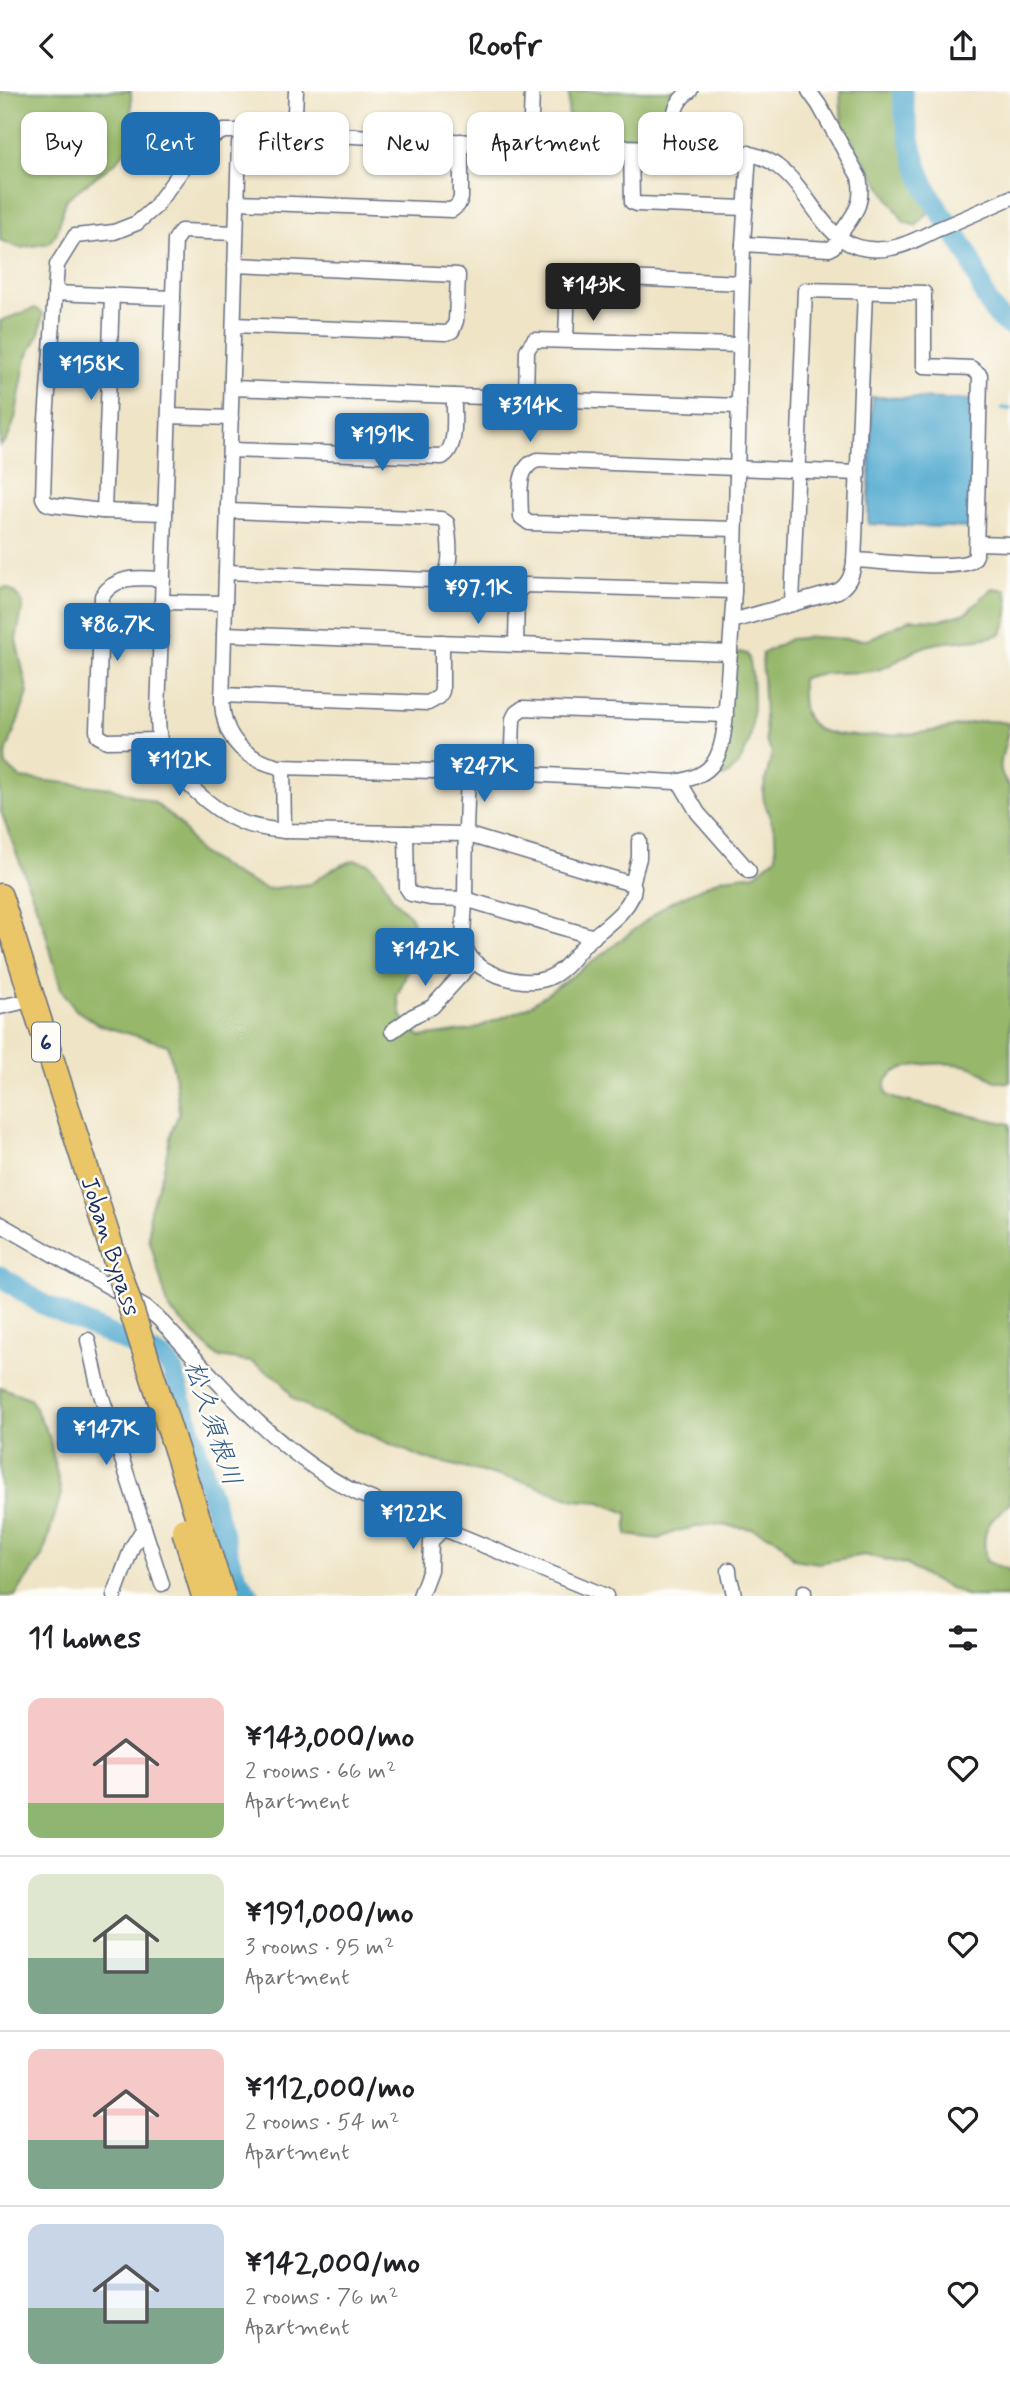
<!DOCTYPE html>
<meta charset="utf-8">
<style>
:root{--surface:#fff;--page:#f6f6f6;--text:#202124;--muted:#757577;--line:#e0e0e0;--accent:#1f6fb2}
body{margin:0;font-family:Mynerve,"Klee One",sans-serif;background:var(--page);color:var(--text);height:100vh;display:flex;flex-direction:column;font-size:26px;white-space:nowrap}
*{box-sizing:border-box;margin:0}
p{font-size:23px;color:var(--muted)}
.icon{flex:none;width:38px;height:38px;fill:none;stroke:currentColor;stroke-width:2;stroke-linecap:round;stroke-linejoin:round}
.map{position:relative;height:1505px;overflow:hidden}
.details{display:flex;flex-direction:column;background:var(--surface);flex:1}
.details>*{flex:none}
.hud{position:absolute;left:21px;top:21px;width:970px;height:63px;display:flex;gap:14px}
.price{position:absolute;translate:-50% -60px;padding:0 16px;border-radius:7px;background:var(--accent);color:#fff;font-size:23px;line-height:46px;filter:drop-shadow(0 2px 4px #0008)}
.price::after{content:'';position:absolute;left:50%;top:42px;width:21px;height:16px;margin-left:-10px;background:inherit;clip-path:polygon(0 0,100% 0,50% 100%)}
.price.selected{background:#222;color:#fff}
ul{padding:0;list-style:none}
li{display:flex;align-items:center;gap:21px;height:175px;padding:0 28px}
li+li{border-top:2px solid var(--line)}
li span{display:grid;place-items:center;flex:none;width:196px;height:140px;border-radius:14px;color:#555}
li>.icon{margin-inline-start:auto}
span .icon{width:84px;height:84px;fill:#fffc;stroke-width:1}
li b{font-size:30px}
h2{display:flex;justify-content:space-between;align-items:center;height:84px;padding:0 28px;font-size:30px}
.pill{padding:0 24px;border-radius:14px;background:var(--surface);box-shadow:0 2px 5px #0004;font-size:24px;line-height:63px}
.pill.selected{background:var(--accent);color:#fff}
header{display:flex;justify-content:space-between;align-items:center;height:91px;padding:0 28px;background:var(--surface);font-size:32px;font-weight:800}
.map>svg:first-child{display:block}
.forest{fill:#97b76a;stroke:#597364;stroke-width:2}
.water{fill:#53aad0;stroke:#376c97;stroke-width:2}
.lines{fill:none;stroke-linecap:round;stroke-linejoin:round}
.stream{stroke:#53aad0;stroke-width:3.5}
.river{stroke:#53aad0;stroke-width:21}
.street-casing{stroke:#656e82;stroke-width:17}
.highway-casing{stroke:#656e82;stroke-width:27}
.street{stroke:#fff;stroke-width:14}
.highway{stroke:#eac669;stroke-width:24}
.highway-bridge-casing{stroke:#656e82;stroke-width:27;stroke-linecap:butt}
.highway-bridge{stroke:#eac669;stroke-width:24}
.labels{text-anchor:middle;stroke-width:5;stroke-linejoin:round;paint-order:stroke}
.shield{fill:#fdfcf7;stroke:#5f6c8c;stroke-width:2}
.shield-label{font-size:23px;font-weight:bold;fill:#1b2f5e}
.street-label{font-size:24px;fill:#1b2f5e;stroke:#fdfcf7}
.water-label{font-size:26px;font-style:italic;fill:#2f5a86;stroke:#fdfcf7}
</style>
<header><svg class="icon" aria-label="back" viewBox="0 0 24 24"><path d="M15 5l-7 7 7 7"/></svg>Roofr<svg class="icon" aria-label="share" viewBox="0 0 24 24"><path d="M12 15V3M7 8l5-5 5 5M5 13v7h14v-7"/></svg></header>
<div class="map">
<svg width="1010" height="1505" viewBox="0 0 1010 1505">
<rect width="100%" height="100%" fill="#fdfcf7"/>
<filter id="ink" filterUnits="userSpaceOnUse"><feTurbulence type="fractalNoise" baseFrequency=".0143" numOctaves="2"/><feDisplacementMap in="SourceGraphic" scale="14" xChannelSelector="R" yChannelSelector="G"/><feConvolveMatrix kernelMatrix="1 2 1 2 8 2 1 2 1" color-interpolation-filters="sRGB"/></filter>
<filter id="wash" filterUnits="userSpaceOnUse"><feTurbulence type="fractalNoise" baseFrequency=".00686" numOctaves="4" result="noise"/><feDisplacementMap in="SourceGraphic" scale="28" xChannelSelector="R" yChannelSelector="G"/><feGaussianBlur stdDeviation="1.57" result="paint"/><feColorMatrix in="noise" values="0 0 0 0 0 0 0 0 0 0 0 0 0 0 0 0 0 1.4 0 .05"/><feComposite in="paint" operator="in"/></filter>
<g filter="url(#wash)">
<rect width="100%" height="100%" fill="#efe4c6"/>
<g class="forest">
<path d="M 0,0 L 131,0 L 132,51 L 116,71 L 66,108 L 57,141 L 49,152 L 20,157 L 0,149 Z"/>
<path d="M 569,0 L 678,0 C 670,12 666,28 656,38 C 646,48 581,51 572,38 C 565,27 570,11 569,0 Z"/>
<path d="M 840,0 L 910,0 L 911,34 L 923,79 L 929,121 L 916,135 L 904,131 L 842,35 Z"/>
<path d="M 35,217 L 43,222 L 39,244 L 26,267 L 15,328 L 7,349 L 0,355 L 0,230 Z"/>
<path d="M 7,497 L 16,502 L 23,513 L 16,549 L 28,602 L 5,665 L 6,674 L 20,687 L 112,697 L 155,712 L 180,733 L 198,760 L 238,785 L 266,798 L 310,793 L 333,778 L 354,769 L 370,773 L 382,787 L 393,808 L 411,826 L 419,854 L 397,905 L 402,926 L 420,946 L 471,939 L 528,916 L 595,869 L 669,812 L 723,787 L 755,783 L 776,766 L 775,741 L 764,710 L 763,701 L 772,661 L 766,650 L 762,563 L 790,548 L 815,546 L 867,549 L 911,528 L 941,529 L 966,522 L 992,497 L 1006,499 C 1010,514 1009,529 1001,543 C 976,552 950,547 926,555 C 907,561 892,577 872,580 C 848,584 825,578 802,588 C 802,605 800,620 812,634 C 828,652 919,643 944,638 C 960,635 975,629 992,630 C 997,630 1003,632 1008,632 C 1010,656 989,674 1010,696 L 1010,991 C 989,993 988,982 971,976 C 953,970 903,971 890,985 C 887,988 886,991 885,995 L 887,1004 L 896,1008 L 1010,1033 L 1010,1412 C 986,1432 981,1439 986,1470 L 1010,1479 L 1010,1505 L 968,1505 L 928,1487 L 905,1473 L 864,1464 L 818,1472 L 794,1468 L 779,1449 L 753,1438 L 711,1433 L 677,1440 L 658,1448 L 627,1444 L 627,1422 L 600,1411 L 575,1409 L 525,1391 L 423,1367 L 314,1320 L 293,1307 L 281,1289 L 251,1271 L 218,1266 L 169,1218 L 149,1147 L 150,1119 L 163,1081 L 171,1042 L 179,1022 L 175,985 L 168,954 L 99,934 L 76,919 L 61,898 L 44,836 L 0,718 L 0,498 Z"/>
<path d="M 740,561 L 747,563 C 755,577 754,636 749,651 C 744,665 736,680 723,686 L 715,682 L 715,675 L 736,564 Z"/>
<path d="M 0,1296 L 30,1307 L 49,1345 L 61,1403 L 43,1464 L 15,1505 L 0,1505 Z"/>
</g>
<path class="water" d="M 872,306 L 975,309 L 971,437 L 868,433 Z"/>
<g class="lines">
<path class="stream" d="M 1002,317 L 1010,318"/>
<g class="river">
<path d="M 902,0 C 906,36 914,77 932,108 C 944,129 959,146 970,167 C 982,193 984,218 1010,235"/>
<path d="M 0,1185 L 42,1213 L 164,1268 L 172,1278 L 223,1443 C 228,1467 234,1486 250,1505"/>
</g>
</g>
</g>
<g filter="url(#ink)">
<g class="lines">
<g class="street-casing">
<g id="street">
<path d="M 809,0 L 819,14 L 859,86 C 865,114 853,124 838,146"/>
<path d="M 294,43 L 296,0"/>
<path d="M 530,53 L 532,0"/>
<path d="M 631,57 L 632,111 L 637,113 L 745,117"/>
<path d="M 671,58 C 673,37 670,12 690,0"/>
<path d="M 749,62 L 743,153 L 734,500 L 725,632 C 721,667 714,685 675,691 L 511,682 L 279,676 C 245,668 224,648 222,612 L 239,52 L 245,43 L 255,40 L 512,53 L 727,59 C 745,62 762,63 777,75 C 819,106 825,169 891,157 C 907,154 922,146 936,139 C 961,129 985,118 1010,107"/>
<path d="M 237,111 L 452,119 L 458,114 L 461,107 L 461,50"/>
<path d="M 236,142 L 181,140 L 175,149 L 158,621 C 158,631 158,643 161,653 C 172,684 212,719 241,731 C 255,737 269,738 284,740 L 465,743 L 632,793 L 634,796 C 633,818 602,837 587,851 C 574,864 566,880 548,887 C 524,896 480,884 468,862 C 460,847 465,825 465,809 C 465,766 466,724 468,681"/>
<path d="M 743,153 L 830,158 L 834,155"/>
<path d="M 55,202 L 173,207"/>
<path d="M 234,234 L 446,242 L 452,240 L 456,230 L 458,184 L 235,174"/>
<path d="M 566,248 L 568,192 L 578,185 L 742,192"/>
<path d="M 232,297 L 739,315"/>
<path d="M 526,308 L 527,259 L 534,249 L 740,254"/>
<path d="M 169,325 L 231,327"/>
<path d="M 230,359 L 442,366 C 459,357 453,322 454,305"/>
<path d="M 104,420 L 112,204"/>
<path d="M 165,422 L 102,420 L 52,414 L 46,412 L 43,407 L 45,343 L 57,174 L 75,145 L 114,141 L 137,132 L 154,117 L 203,50 L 224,40 L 252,40"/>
<path d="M 735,438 L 529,432 L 521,426 C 521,407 515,375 538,369 L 858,382"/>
<path d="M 977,452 L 1010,453"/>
<path d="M 226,481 L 431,489 L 442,486 C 453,477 449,446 447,432 L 441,428 L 228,420"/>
<path d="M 162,511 L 225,512"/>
<path d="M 792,513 L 805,199 L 924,202 L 924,275 L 971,277 L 980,284 L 976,464 C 974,468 974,469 969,471 C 949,479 878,470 854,469"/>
<path d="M 732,530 L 838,500 C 849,493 852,484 854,472 L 865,201"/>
<path d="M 224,543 L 730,562"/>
<path d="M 516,554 L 517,501 L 525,494 L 734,500"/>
<path d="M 222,604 L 428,612 L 439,606 L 442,600 L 442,551"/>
<path d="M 160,649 L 107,650 L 98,645 L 97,639 L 102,505 C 117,483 140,487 163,488"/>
<path d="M 283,676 L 284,740"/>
<path d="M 511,682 L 513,628 L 516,622 L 523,617 L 726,624"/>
<path d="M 679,690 L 698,722 L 749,780"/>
<path d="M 406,742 L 407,797 L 411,803 L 430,807 L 465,808 L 594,846"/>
<path d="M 632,793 L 639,767 L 639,750"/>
<path d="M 0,916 L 18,912"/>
<path d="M 392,940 L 413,925 L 432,916 L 473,871"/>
<path d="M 0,1133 L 146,1217 L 160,1229 C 219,1293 279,1363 357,1402 L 606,1505"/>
<path d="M 88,1249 L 98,1294 L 162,1493"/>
<path d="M 729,1479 C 729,1488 733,1495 734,1505"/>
<path d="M 114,1505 L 132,1456 L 144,1437"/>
<path d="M 420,1505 L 430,1479 L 431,1450 L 443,1438"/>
<path d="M 804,1505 L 804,1501"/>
</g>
</g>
<g class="highway-casing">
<path id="highway" d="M 0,805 L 92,1096"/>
</g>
<use href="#street" class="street"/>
<use href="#highway" class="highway"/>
<g class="highway-bridge-casing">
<g id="highway-bridge">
<path d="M 92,1096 L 223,1505"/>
<path d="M 184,1439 L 204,1505"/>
</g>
</g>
<use href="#highway-bridge" class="highway-bridge"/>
</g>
</g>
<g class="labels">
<rect class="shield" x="32" y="931.5" width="28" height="39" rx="5"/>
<g class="shield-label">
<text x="46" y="959">6</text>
</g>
<g class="street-label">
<text transform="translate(111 1155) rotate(72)" y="8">Joban Bypass</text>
</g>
<g class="water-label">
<text transform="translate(214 1332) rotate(72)" y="9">松久須根川</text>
</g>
</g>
</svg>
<b class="price selected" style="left:593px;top:232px">¥143K</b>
<b class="price" style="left:91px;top:311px">¥158K</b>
<b class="price" style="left:530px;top:353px">¥314K</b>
<b class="price" style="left:382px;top:382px">¥191K</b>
<b class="price" style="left:478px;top:535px">¥97.1K</b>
<b class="price" style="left:117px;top:572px">¥86.7K</b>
<b class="price" style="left:179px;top:707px">¥112K</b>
<b class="price" style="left:484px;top:713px">¥247K</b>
<b class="price" style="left:425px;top:897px">¥142K</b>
<b class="price" style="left:106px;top:1376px">¥147K</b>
<b class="price" style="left:413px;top:1460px">¥122K</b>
<div class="hud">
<a class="pill">Buy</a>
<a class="pill selected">Rent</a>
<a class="pill">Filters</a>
<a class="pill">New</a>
<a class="pill">Apartment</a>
<a class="pill">House</a>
</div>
</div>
<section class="details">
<h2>11 homes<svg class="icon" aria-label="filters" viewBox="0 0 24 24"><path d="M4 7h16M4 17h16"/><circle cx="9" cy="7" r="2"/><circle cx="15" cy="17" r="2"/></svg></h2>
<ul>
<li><span style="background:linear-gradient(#f6c9c9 75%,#8fb573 0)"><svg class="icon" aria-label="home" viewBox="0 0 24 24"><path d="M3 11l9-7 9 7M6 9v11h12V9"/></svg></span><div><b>¥143,000/mo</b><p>2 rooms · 66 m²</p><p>Apartment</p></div><svg class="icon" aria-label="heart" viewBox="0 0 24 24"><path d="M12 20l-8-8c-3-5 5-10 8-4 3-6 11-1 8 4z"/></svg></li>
<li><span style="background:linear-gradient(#dfe7d0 60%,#7fa58c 0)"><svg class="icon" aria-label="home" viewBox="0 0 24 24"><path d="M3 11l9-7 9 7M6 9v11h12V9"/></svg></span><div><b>¥191,000/mo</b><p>3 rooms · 95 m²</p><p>Apartment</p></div><svg class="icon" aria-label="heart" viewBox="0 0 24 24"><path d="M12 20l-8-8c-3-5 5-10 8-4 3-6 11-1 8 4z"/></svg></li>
<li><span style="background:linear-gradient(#f6c9c9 65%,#7fa58c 0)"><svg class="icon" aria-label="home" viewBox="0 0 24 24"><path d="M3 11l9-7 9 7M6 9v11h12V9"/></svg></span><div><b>¥112,000/mo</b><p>2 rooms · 54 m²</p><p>Apartment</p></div><svg class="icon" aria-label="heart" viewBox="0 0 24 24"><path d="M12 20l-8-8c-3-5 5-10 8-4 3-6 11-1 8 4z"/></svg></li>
<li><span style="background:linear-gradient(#c9d6e8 60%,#7fa58c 0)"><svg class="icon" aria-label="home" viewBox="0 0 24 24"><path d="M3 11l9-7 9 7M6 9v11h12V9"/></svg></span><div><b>¥142,000/mo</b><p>2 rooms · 76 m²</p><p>Apartment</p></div><svg class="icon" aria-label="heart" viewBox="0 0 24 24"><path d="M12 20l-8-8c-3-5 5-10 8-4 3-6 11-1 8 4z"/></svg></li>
</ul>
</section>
